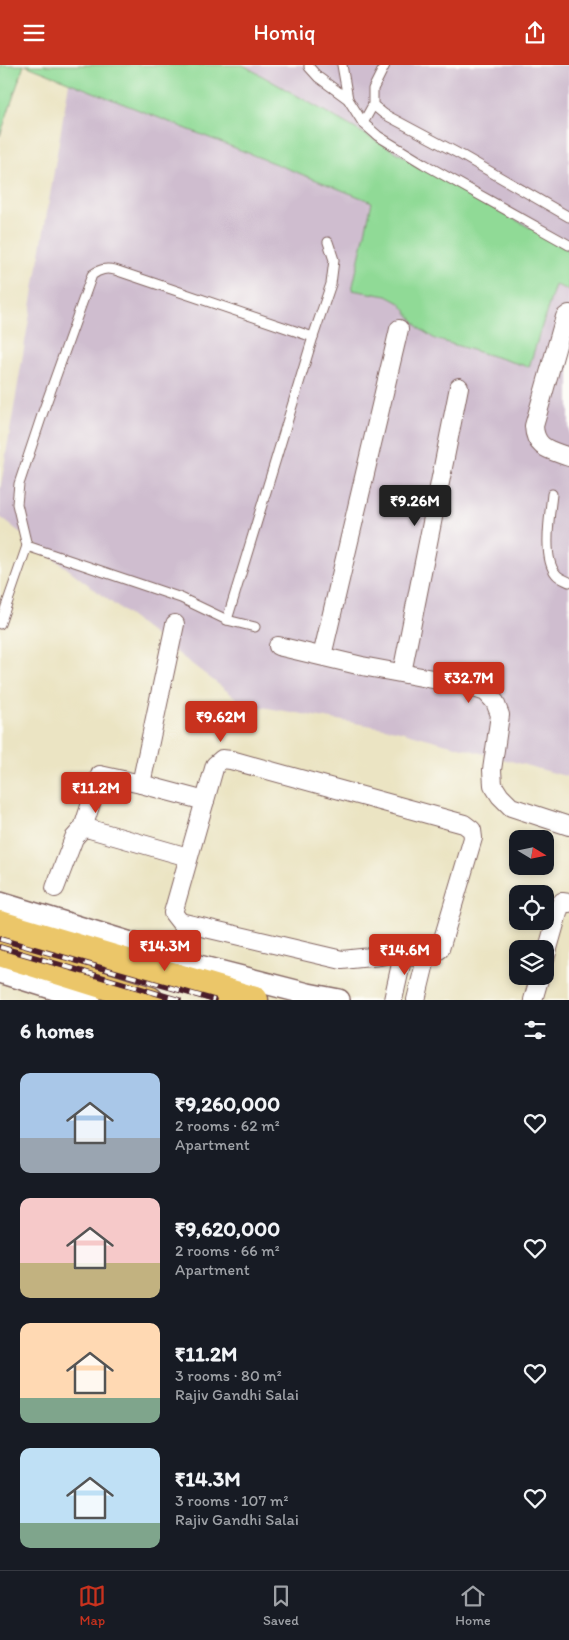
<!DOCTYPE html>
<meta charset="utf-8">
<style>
:root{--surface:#171b24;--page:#242831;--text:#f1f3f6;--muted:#9ea1a6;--line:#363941;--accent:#c8321e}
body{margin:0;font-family:Itim,sans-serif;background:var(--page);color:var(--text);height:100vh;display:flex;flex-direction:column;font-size:19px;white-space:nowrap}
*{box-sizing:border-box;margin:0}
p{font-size:16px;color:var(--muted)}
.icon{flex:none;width:28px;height:28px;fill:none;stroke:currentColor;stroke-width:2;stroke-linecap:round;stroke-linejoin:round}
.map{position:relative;height:935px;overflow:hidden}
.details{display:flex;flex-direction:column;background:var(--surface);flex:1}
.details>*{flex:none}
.needle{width:32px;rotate:100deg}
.tools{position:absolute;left:509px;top:765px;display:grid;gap:10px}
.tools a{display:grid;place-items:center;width:45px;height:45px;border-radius:10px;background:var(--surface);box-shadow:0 2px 8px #0003;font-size:25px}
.price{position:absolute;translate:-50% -42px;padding:0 11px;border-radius:5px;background:var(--accent);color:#fff;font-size:16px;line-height:32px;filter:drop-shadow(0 1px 2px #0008)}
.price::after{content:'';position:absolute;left:50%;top:30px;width:15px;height:11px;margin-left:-8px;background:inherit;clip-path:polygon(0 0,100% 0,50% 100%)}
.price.selected{background:#222;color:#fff}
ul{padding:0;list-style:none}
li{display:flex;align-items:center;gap:15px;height:125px;padding:0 20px}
li span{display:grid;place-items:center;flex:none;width:140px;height:100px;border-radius:10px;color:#555}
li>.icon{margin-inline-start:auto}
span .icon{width:60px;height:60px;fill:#fffc;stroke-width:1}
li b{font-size:21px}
h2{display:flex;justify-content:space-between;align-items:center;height:60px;padding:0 20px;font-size:21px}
header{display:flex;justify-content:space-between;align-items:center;height:65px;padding:0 20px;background:var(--accent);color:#fff;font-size:22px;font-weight:600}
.menu{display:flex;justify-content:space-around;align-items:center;height:70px;border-top:1px solid var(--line);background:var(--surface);font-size:14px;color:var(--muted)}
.menu a{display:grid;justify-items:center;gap:2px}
.menu .selected{color:var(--accent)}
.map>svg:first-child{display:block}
.industrial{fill:#cfbdcf}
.green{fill:#90da96;stroke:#6d7c60}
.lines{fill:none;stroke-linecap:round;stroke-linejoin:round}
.service-casing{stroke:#826460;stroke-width:11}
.minor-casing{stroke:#826460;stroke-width:20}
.tertiary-casing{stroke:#826460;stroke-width:24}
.primary-casing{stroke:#826460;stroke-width:29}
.service{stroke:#fff;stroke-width:9}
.minor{stroke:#fff;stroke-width:18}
.tertiary{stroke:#fff;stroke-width:21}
.primary{stroke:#ebc669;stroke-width:26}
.rail-casing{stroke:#4a1f2b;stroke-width:5.5}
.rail{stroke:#fdfcf7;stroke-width:4;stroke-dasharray:11;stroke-linecap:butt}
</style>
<header><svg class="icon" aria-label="menu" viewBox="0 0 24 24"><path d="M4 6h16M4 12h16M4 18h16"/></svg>Homiq<svg class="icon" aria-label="share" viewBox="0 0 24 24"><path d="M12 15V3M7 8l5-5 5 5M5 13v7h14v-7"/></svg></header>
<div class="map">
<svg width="569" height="935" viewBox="0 0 569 935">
<rect width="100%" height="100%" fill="#fdfcf7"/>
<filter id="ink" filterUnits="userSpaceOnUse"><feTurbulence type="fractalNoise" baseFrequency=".02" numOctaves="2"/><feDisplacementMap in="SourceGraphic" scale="10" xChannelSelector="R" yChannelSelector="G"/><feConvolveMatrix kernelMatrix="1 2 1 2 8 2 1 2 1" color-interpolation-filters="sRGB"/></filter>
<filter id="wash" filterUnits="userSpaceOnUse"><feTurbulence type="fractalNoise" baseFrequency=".0096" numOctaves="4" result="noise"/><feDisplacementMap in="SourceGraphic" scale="20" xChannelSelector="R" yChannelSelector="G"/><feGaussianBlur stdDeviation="1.12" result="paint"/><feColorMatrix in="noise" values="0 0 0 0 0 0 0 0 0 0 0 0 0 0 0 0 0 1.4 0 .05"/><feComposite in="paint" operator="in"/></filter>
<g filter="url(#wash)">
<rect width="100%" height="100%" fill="#ebe4c3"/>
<path class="industrial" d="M 72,0 L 569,0 L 569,712 L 396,665 L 244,639 L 0,452 L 0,425 Z"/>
<g class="green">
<path d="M 0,0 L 24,0 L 0,71 Z"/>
<path d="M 25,0 L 243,0 L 569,185 L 569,225 L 555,220 L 529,302 L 435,274 L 420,264 L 400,238 L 387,231 L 352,225 L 372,137 Z"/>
</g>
</g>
<g filter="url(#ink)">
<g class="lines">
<g class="service-casing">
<g id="service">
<path d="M 309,0 L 309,2 L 318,12 L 348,34 L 363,58 L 378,71 L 424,99 L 569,180"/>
<path d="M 342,0 L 348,34"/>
<path d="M 385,0 L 373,24 L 373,40 L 384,49 L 463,91 L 569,152"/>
<path d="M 363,58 L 373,40"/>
<path d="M 552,429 C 550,449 542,493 556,509 C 559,513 565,515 569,517"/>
<path d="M 27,481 L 181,533 L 227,555 L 255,562"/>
<path d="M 227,555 L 313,272 L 331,219 L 334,195 L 328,177"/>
<path d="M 0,559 L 27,481 L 17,439 L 19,419 L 43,347 L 92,210 C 100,204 106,203 115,205 L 313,272"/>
</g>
</g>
<g class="minor-casing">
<g id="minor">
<path d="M 569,249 L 565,252 L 534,361 C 535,384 551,385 569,392"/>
<path d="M 278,581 L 362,601 L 465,620 L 486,627 L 495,637 L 500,650 L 492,705 L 493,720 L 500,731 L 511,742 L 569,761"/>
<path d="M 322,591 L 399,264"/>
<path d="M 402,608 L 459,322"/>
<path d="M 222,694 L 231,695 L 464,759 L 472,765 L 473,773 L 440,884 L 426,894 L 403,890 L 397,887 L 380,891 L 342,895 L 180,857 L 173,848 L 215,700 Z"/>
<path d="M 141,719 L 205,736"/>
<path d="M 83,763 L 100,710 L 141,719 L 175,559"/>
<path d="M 55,823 L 74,773 L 83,763 L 90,764 L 188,792"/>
<path d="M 545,894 L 560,841 L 562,837 L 569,838"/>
<path d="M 393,935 L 403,890"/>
<path d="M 416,935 L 426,894"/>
<path d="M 533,935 L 540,911"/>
</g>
</g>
<g class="tertiary-casing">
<g id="tertiary">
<path d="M 0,838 L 177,892 L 195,900 L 308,929 L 339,935"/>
<path d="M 0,907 L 90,935"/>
</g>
</g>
<g class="primary-casing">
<g id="primary">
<path d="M 0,859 L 255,935"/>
<path d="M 0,888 L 150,935"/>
</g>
</g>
<use href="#service" class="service"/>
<use href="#minor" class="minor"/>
<use href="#tertiary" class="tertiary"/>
<use href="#primary" class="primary"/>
<g class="rail-casing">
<g id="rail">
<path d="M 0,874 L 214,935"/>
<path d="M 0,882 L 179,935"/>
</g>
</g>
<use href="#rail" class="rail"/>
</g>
</g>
</svg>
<div class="tools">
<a><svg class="needle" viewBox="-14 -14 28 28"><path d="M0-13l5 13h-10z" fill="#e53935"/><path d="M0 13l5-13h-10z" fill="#9ea1a6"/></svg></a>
<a><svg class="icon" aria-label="locate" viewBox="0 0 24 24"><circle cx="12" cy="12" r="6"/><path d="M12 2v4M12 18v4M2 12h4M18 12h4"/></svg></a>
<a><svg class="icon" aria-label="layers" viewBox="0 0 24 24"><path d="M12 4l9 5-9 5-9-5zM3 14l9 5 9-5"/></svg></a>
</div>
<b class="price selected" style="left:415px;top:462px">₹9.26M</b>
<b class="price" style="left:469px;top:639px">₹32.7M</b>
<b class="price" style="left:221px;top:678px">₹9.62M</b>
<b class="price" style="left:96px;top:749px">₹11.2M</b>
<b class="price" style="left:165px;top:907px">₹14.3M</b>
<b class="price" style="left:405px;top:911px">₹14.6M</b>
</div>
<section class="details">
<h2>6 homes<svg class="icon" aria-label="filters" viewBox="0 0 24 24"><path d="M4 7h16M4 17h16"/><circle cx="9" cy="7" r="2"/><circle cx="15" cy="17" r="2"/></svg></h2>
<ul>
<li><span style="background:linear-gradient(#a9c7e8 65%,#9aa5b1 0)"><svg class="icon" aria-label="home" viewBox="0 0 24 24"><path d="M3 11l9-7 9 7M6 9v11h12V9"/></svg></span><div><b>₹9,260,000</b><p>2 rooms · 62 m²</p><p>Apartment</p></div><svg class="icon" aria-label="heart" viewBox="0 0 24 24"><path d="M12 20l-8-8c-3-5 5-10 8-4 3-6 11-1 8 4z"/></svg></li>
<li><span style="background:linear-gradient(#f6c9c9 65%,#c2b280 0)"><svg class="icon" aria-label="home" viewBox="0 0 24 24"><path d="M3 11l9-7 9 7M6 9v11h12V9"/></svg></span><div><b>₹9,620,000</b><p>2 rooms · 66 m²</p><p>Apartment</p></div><svg class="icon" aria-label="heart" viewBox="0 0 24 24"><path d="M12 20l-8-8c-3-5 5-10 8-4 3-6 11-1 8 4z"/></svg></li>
<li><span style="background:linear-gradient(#ffd9b3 75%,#7fa58c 0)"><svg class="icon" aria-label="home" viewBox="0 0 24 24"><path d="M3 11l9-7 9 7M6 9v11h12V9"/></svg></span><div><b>₹11.2M</b><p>3 rooms · 80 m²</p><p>Rajiv Gandhi Salai</p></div><svg class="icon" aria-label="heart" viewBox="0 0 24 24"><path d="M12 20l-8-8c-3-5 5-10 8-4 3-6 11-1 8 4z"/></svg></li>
<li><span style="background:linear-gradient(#bfe0f5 75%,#7fa58c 0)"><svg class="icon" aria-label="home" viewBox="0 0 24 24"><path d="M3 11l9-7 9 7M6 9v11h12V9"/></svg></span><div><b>₹14.3M</b><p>3 rooms · 107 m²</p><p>Rajiv Gandhi Salai</p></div><svg class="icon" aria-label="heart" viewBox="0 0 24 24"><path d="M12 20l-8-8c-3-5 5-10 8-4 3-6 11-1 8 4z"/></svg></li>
</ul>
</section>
<nav class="menu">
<a class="selected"><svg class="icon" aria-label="map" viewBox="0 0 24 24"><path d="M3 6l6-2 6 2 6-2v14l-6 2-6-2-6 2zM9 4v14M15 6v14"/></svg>Map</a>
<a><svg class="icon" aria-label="saved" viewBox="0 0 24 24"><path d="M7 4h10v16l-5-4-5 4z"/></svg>Saved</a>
<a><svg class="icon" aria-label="home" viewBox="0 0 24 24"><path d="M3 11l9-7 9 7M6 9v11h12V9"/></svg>Home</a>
</nav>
